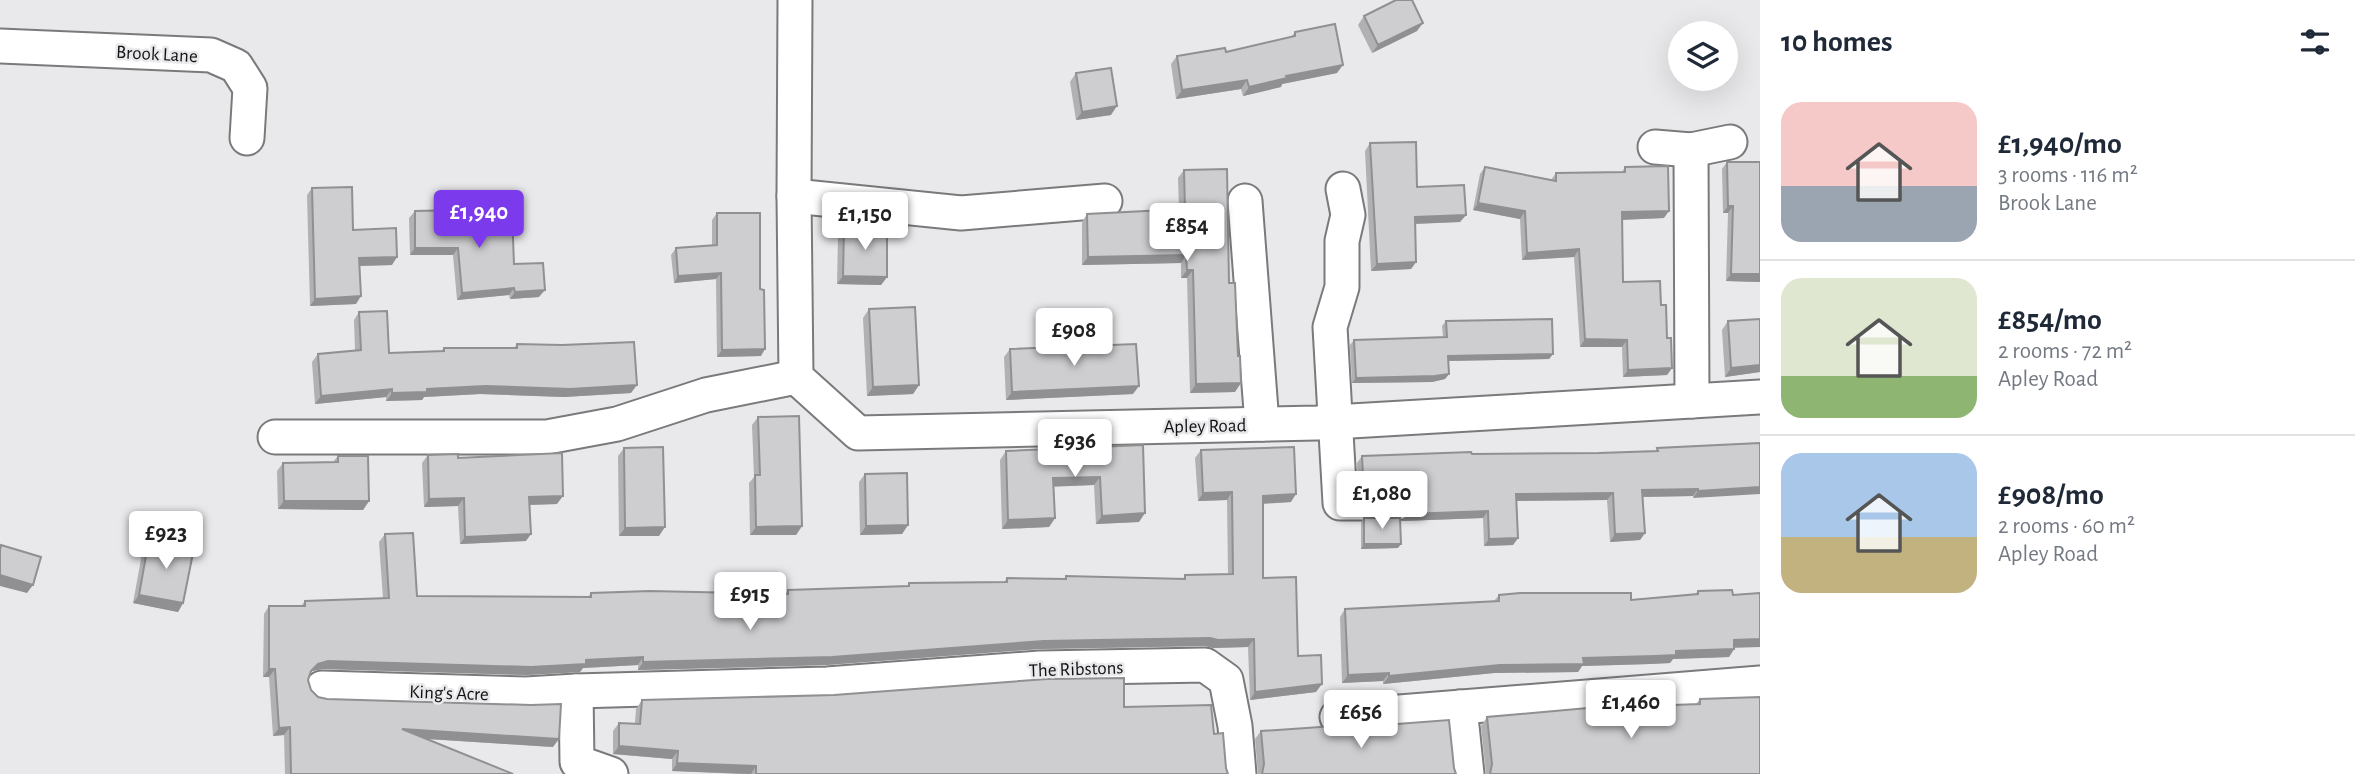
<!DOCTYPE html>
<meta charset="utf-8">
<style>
:root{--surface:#fff;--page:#f6f6f7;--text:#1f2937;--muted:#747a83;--line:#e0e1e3;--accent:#7c3aed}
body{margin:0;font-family:"Alegreya Sans",sans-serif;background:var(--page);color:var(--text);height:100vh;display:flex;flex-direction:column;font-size:26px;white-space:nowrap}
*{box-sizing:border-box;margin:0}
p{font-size:23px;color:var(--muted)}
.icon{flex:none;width:38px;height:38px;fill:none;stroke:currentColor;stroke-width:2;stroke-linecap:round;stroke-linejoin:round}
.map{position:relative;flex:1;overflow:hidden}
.details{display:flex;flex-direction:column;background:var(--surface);width:595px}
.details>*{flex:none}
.controls{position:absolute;left:1668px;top:21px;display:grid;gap:14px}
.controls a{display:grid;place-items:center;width:70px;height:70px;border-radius:50%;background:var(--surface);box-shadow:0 7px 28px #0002;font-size:35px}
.price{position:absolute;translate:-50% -60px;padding:0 16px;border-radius:7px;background:#fff;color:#222;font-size:23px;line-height:46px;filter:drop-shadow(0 2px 4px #0008)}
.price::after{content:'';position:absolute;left:50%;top:42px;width:21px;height:16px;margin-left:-10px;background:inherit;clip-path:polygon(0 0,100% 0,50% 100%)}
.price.on{background:var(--accent);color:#fff}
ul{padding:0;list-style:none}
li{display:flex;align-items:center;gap:21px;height:175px;padding:0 21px}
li+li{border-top:2px solid var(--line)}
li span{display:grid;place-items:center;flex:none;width:196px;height:140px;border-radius:21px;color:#555}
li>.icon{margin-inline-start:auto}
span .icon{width:84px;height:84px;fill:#fffc;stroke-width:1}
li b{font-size:30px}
h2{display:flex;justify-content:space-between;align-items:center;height:84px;padding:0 21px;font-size:30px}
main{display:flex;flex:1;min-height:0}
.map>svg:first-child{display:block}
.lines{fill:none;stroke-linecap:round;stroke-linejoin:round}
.minor-casing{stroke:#7a7a7c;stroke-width:37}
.minor{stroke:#fff;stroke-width:33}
.wall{fill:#b1b0b3}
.shaded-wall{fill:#909092}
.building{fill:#cecdd0;stroke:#909092;stroke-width:2}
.labels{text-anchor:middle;stroke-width:5;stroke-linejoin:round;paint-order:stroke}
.street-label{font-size:19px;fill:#121112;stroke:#e9e8eb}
</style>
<main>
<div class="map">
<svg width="1760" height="774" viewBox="0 0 1760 774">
<rect width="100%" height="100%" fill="#e9e8eb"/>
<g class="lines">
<g class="minor-casing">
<g id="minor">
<path d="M 795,0 L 794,196 L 796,377 L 858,433 L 1317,423 L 1760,397"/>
<path d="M 0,46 L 211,55 L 236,66 L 250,88 L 247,138"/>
<path d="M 1655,147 L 1691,150 L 1730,142"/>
<path d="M 1691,150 L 1692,401"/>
<path d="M 1343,189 L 1348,215 L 1342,241 L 1342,287 L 1330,327 L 1340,503 L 1397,503"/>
<path d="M 794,196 L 961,213 L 1105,201"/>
<path d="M 1245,201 L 1262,424"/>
<path d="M 275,437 L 547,437 L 617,424 L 706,395 L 796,377"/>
<path d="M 322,688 L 526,694 L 576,691 L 577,762 L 611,774"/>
<path d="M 576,691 L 827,684 L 1040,668 L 1205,665 L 1226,680 L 1235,726 L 1239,774"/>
<path d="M 1460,707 L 1467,774"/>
<path d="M 1337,717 L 1760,683"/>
</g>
</g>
<use href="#minor" class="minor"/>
</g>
<g class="wall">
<path d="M 1364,16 L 1417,31 L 1372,53 L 1358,25 Z"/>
<path d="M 1295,32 L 1337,73 L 1282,84 L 1281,87 L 1243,96 L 1241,89 L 1176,99 L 1171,64 L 1177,56 L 1226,52 L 1291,37 Z"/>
<path d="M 1076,73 L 1111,115 L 1076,120 L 1070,82 Z"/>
<path d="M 1370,143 L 1417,187 L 1466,215 L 1460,222 L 1415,224 L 1416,262 L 1411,269 L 1371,271 L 1365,151 Z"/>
<path d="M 1727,162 L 1760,282 L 1726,281 L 1728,213 L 1723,213 L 1722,169 Z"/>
<path d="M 1485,167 L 1551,180 L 1556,173 L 1622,172 L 1625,167 L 1664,218 L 1622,220 L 1623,282 L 1661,305 L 1672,368 L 1667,375 L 1623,377 L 1622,347 L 1580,347 L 1574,257 L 1522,260 L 1520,219 L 1473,210 L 1480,174 Z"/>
<path d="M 1184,170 L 1229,283 L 1235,392 L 1190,393 L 1187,278 L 1181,278 L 1181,263 L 1082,265 L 1082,222 L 1087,214 L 1179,210 L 1178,178 Z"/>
<path d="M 312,188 L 353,230 L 392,265 L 360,266 L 356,304 L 310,306 L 307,195 Z"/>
<path d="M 415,211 L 458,215 L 514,264 L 539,297 L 510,299 L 509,295 L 457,300 L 453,255 L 410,255 L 409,218 Z"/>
<path d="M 717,213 L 761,356 L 717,357 L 716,279 L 674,283 L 671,255 L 676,248 L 712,245 L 712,220 Z"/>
<path d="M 844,228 L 887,277 L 881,285 L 837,284 L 838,236 Z"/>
<path d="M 869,309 L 919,385 L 913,394 L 867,396 L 863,318 Z"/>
<path d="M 359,312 L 389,353 L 441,351 L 444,348 L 514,348 L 517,344 L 631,393 L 564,397 L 480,394 L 424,397 L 422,400 L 386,401 L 386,397 L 315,404 L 312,362 L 318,354 L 355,351 L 354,320 Z"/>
<path d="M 1760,319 L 1760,372 L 1725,377 L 1722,330 L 1728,321 Z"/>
<path d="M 1446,321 L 1553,354 L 1549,359 L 1448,361 L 1449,374 L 1445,379 L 1432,382 L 1352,383 L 1350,345 L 1354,340 L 1443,337 L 1442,326 Z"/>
<path d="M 1010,349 L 1133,394 L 1006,400 L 1004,357 Z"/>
<path d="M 758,417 L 802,526 L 796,535 L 750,535 L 749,483 L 754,477 L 752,425 Z"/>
<path d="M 1760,443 L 1693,498 L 1693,496 L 1643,497 L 1645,533 L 1640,540 L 1610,542 L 1607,500 L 1517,501 L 1518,538 L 1513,545 L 1484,546 L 1483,518 L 1402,521 L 1414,510 L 1416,502 L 1413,493 L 1407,487 L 1398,484 L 1358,484 L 1357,463 L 1362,456 L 1599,453 L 1655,451 L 1657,448 Z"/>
<path d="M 1143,445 L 1139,522 L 1096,524 L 1094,485 L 1053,486 L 1055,518 L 1049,527 L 1002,529 L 1000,460 L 1006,451 Z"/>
<path d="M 624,448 L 659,536 L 619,536 L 618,456 Z"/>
<path d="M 1201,450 L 1291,502 L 1263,504 L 1263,578 L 1298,656 L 1316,692 L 1250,700 L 1248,647 L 1213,648 L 1205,646 L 1039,649 L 826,665 L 638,670 L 638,665 L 583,668 L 580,672 L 526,675 L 323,669 L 312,671 L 310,674 L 308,680 L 311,690 L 318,697 L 553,747 L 427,739 L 513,774 L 285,774 L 284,735 L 273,736 L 269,677 L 263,677 L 264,614 L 269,606 L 301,606 L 305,601 L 383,598 L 379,542 L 385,534 L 417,596 L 588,597 L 591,593 L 785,594 L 788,590 L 907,586 L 909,583 L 1004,582 L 1007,578 L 1064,579 L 1066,576 L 1183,579 L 1185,575 L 1228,574 L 1227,500 L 1198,501 L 1195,458 Z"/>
<path d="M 428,455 L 458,458 L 557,504 L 530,505 L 526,541 L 460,544 L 458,506 L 424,507 L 422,463 Z"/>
<path d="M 338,456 L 369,501 L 363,510 L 278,509 L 277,471 L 283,463 L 333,462 Z"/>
<path d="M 865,474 L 908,525 L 902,534 L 860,535 L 859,482 Z"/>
<path d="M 1364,518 L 1398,548 L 1361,549 L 1361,522 Z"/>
<path d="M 149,539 L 183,603 L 178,612 L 133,603 L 143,548 Z"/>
<path d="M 1698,591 L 1733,595 L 1760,647 L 1734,647 L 1734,649 L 1729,657 L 1673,659 L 1670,663 L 1650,664 L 1582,666 L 1578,672 L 1494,673 L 1383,684 L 1383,681 L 1342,683 L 1340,617 L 1345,609 L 1494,601 L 1499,595 L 1631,600 L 1695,594 Z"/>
<path d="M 1700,699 L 1760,774 L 1486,774 L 1481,726 L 1487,717 L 1696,704 Z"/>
<path d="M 642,700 L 1124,707 L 1214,734 L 1228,774 L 742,774 L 672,771 L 672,759 L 613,754 L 613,731 L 619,723 L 635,723 L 636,709 Z"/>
<path d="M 1261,731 L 1454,768 L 1456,774 L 1258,774 L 1255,739 Z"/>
</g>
<g class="shaded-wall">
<path d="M 1423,23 L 1417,31 L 1372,53 L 1378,45 Z"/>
<path d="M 1343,65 L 1337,73 L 1282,84 L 1281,87 L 1243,96 L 1249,87 L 1286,76 Z"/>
<path d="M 1247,80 L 1241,89 L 1176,99 L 1182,90 Z"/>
<path d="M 1117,106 L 1111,115 L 1076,120 L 1082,112 Z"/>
<path d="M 1478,203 L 1525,211 L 1520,219 L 1473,210 Z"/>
<path d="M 1728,206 L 1733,206 L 1728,213 L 1723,213 Z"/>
<path d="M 1669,211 L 1664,218 L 1616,220 L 1622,212 Z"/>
<path d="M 1466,215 L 1460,222 L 1409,224 L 1415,217 Z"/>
<path d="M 415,248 L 458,248 L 453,255 L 410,255 Z"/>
<path d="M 1579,249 L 1574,257 L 1522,260 L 1527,253 Z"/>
<path d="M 1186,255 L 1181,263 L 1082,265 L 1088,257 Z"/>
<path d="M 397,257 L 392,265 L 354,266 L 359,258 Z"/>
<path d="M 1416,262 L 1411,269 L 1371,271 L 1377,264 Z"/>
<path d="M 1187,270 L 1193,270 L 1187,278 L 1181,278 Z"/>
<path d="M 721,273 L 716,279 L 674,283 L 678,276 Z"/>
<path d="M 1731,274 L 1760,274 L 1760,282 L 1726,281 Z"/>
<path d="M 843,276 L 887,277 L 881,285 L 837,284 Z"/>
<path d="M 514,288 L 509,295 L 457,300 L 462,293 Z"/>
<path d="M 545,290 L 539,297 L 510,299 L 515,292 Z"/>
<path d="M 361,296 L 356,304 L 310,306 L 315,299 Z"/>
<path d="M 1585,339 L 1627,340 L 1622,347 L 1580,347 Z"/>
<path d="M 765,349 L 761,356 L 717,357 L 722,350 Z"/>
<path d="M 1553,354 L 1549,359 L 1444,361 L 1448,356 Z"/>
<path d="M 1760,365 L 1760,372 L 1725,377 L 1731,368 Z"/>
<path d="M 1672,368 L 1667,375 L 1623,377 L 1628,370 Z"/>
<path d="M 1449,374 L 1445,379 L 1432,382 L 1352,383 L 1356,378 Z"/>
<path d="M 1241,383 L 1235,392 L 1190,393 L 1196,384 Z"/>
<path d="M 637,385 L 631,393 L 564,397 L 480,394 L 424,397 L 422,400 L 386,401 L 392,393 L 427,389 L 486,386 Z"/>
<path d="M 919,385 L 913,394 L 867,396 L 873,387 Z"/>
<path d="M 1139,386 L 1133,394 L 1006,400 L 1012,392 Z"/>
<path d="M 392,389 L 386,397 L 315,404 L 321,396 Z"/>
<path d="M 1100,477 L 1094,485 L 1047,487 L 1053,478 Z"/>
<path d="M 1363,477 L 1403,477 L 1412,480 L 1407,487 L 1398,484 L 1358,484 Z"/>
<path d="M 1760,487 L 1760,494 L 1693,498 L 1698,491 Z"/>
<path d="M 1698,489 L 1693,496 L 1637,497 L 1642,490 Z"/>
<path d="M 1232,492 L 1227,500 L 1198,501 L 1203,493 Z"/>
<path d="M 1613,493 L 1607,500 L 1511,501 L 1516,494 Z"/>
<path d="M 1296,494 L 1291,502 L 1257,504 L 1263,496 Z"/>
<path d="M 563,496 L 557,504 L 524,505 L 529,497 Z"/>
<path d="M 464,498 L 458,506 L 424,507 L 429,499 Z"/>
<path d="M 284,501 L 369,501 L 363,510 L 278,509 Z"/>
<path d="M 1488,511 L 1483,518 L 1402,521 L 1407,514 Z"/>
<path d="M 1145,513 L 1139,522 L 1096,524 L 1102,516 Z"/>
<path d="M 1055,518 L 1049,527 L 1002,529 L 1008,520 Z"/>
<path d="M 908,525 L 902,534 L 860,535 L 866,526 Z"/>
<path d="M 802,526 L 796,535 L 750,535 L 756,527 Z"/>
<path d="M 665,527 L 659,536 L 619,536 L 625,528 Z"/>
<path d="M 1645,533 L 1640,540 L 1610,542 L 1615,534 Z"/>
<path d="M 531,534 L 526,541 L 460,544 L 465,537 Z"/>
<path d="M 1518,538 L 1513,545 L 1484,546 L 1489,539 Z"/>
<path d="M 1364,544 L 1401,544 L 1398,548 L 1361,549 Z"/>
<path d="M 0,575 L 33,585 L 27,593 L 0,586 Z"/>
<path d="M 139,595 L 183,603 L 178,612 L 133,603 Z"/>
<path d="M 1210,638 L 1254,639 L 1248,647 L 1213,648 L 1205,646 L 1039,649 L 826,665 L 638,670 L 643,662 L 1044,641 Z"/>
<path d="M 1760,639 L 1760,647 L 1728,648 L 1734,640 Z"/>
<path d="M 1734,649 L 1729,657 L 1673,659 L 1670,663 L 1650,664 L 1582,666 L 1578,672 L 1494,673 L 1383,684 L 1389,676 L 1500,665 L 1676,651 Z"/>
<path d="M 643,657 L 638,665 L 583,668 L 580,672 L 526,675 L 323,669 L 312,671 L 305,679 L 318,664 L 328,661 L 586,660 Z"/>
<path d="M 269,669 L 275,669 L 269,677 L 263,677 Z"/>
<path d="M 1389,673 L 1383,681 L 1342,683 L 1348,675 Z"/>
<path d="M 1322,684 L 1316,692 L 1250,700 L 1255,692 Z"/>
<path d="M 290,727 L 284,735 L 273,736 L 279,728 Z"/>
<path d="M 402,729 L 559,739 L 553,747 L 397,737 Z"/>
<path d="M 619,746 L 678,751 L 672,759 L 613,754 Z"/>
<path d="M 677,763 L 756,766 L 751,774 L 672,771 Z"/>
</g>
<g class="building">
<path d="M 1396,0 L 1412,0 L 1423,23 L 1378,45 L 1364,16 Z"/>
<path d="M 1335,24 L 1343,65 L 1286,76 L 1287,78 L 1249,87 L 1247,80 L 1182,90 L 1177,56 L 1225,48 L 1226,52 L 1295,36 L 1295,32 Z"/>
<path d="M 1111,68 L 1117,106 L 1082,112 L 1076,73 Z"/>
<path d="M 1416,142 L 1417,187 L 1464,185 L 1466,215 L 1415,217 L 1416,262 L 1377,264 L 1370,143 Z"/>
<path d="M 1727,162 L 1760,162 L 1760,274 L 1731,274 L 1733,206 L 1728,206 Z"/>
<path d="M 1668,166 L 1669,211 L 1622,212 L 1623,282 L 1660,281 L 1661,305 L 1666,305 L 1667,338 L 1671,338 L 1672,368 L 1628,370 L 1627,340 L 1585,339 L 1579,249 L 1527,253 L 1525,211 L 1478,203 L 1485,167 L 1556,181 L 1556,173 L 1625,172 L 1625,167 Z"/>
<path d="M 1227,169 L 1229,283 L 1235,283 L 1238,356 L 1240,356 L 1241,383 L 1196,384 L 1193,270 L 1187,270 L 1186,255 L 1088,257 L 1087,214 L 1185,209 L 1184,170 Z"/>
<path d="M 352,187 L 353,230 L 396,228 L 397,257 L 359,258 L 361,296 L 315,299 L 312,188 Z"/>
<path d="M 458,210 L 458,215 L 512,213 L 514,264 L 543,263 L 545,290 L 515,292 L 514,288 L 462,293 L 458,248 L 415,248 L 415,211 Z"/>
<path d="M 717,213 L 760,213 L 760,289 L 764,290 L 765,349 L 722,350 L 721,273 L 678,276 L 676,248 L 717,245 Z"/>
<path d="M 844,228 L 887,228 L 887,277 L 843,276 Z"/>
<path d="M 915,307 L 919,385 L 873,387 L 869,309 Z"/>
<path d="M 387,311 L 389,353 L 444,351 L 444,348 L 517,348 L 517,344 L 562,345 L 634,342 L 637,385 L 570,389 L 486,386 L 427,389 L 427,392 L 392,393 L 392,389 L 321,396 L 318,354 L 361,350 L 359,312 Z"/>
<path d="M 1552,319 L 1553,354 L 1448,356 L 1449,374 L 1435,376 L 1356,378 L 1354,340 L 1447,337 L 1446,321 Z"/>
<path d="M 1760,319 L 1760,365 L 1731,368 L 1728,321 Z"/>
<path d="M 1136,344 L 1139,386 L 1012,392 L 1010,349 Z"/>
<path d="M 799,416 L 802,526 L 756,527 L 755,475 L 760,475 L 758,417 Z"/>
<path d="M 1760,443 L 1760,487 L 1698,491 L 1698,489 L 1642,490 L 1645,533 L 1615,534 L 1613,493 L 1516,494 L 1518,538 L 1489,539 L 1488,511 L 1407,514 L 1412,512 L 1419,505 L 1421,495 L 1418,486 L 1412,480 L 1403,477 L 1363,477 L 1362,456 L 1471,452 L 1472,454 L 1599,453 L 1658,451 L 1657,448 Z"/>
<path d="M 1143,445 L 1145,513 L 1102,516 L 1100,477 L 1053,478 L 1055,518 L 1008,520 L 1006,451 Z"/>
<path d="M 663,447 L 665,527 L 625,528 L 624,448 Z"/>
<path d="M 1294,447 L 1296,494 L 1263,496 L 1263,578 L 1296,577 L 1298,656 L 1321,655 L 1322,684 L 1255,692 L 1254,639 L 1218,640 L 1210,638 L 1044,641 L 832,657 L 643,662 L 643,657 L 586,660 L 586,664 L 531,667 L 328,661 L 318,664 L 311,671 L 308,680 L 311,690 L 318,697 L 327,699 L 531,705 L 561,704 L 559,739 L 402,729 L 513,774 L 291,774 L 290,727 L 279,728 L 275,669 L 269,669 L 269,606 L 305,606 L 305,601 L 389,598 L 385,534 L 413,533 L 417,596 L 591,597 L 591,593 L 650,591 L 788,594 L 788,590 L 909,586 L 909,583 L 1007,582 L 1007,578 L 1066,579 L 1066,576 L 1185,579 L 1185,575 L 1233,574 L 1232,492 L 1203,493 L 1201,450 Z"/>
<path d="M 562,453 L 563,496 L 529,497 L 531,534 L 465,537 L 464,498 L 429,499 L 428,455 L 458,454 L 458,458 Z"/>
<path d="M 338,456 L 368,456 L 369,501 L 284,501 L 283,463 L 338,462 Z"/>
<path d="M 907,473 L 908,525 L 866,526 L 865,474 Z"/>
<path d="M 1364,518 L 1400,518 L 1401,544 L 1364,544 Z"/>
<path d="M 149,539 L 194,548 L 183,603 L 139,595 Z"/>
<path d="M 1,545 L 41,557 L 33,585 L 0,575 L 0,550 Z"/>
<path d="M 1732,590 L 1733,595 L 1760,593 L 1760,639 L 1734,640 L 1734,649 L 1676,651 L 1676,655 L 1655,656 L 1583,658 L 1584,664 L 1500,665 L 1389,676 L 1389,673 L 1348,675 L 1345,609 L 1499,601 L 1499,595 L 1520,593 L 1631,593 L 1631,600 L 1698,594 L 1698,591 Z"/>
<path d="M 1124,678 L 1124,707 L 1211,705 L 1214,734 L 1223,733 L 1226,768 L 1228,774 L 756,774 L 756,766 L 677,763 L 678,751 L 619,746 L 619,723 L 640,724 L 642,700 L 834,695 L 1047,679 Z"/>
<path d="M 1760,697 L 1760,774 L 1490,774 L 1492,764 L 1487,717 L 1588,708 L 1700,704 L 1700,699 Z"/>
<path d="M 1449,720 L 1454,768 L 1456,774 L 1262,774 L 1264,764 L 1261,731 L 1335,726 L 1344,728 Z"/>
</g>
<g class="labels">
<g class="street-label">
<text transform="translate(157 53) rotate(3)" y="7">Brook Lane</text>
<text transform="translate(1205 425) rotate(-1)" y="7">Apley Road</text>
<text transform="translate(1076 668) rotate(-2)" y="7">The Ribstons</text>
<text transform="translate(449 692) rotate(2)" y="7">King's Acre</text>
</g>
</g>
</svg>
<div class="controls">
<a><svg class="icon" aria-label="layers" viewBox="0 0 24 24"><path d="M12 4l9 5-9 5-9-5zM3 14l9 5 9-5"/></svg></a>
</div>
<b class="price on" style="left:479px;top:250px">£1,940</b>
<b class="price" style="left:865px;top:252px">£1,150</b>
<b class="price" style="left:1187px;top:263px">£854</b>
<b class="price" style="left:1074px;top:368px">£908</b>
<b class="price" style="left:1075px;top:479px">£936</b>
<b class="price" style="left:1382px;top:531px">£1,080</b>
<b class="price" style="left:166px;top:571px">£923</b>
<b class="price" style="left:750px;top:632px">£915</b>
<b class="price" style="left:1631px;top:740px">£1,460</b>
<b class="price" style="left:1361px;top:750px">£656</b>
</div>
<section class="details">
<h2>10 homes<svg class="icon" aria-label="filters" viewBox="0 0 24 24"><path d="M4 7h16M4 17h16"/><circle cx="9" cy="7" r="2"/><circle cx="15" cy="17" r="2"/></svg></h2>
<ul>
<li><span style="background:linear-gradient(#f6c9c9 60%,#9aa5b1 0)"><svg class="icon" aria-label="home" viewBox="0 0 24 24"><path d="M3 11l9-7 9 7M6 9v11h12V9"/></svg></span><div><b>£1,940/mo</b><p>3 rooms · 116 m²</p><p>Brook Lane</p></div></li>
<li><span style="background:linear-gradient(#dfe7d0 70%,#8fb573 0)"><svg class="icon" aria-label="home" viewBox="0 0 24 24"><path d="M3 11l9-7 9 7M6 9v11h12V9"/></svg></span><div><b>£854/mo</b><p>2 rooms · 72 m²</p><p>Apley Road</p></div></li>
<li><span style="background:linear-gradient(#a9c7e8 60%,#c2b280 0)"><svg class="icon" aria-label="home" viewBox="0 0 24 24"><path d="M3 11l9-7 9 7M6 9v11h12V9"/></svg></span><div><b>£908/mo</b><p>2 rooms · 60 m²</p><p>Apley Road</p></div></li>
</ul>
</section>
</main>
